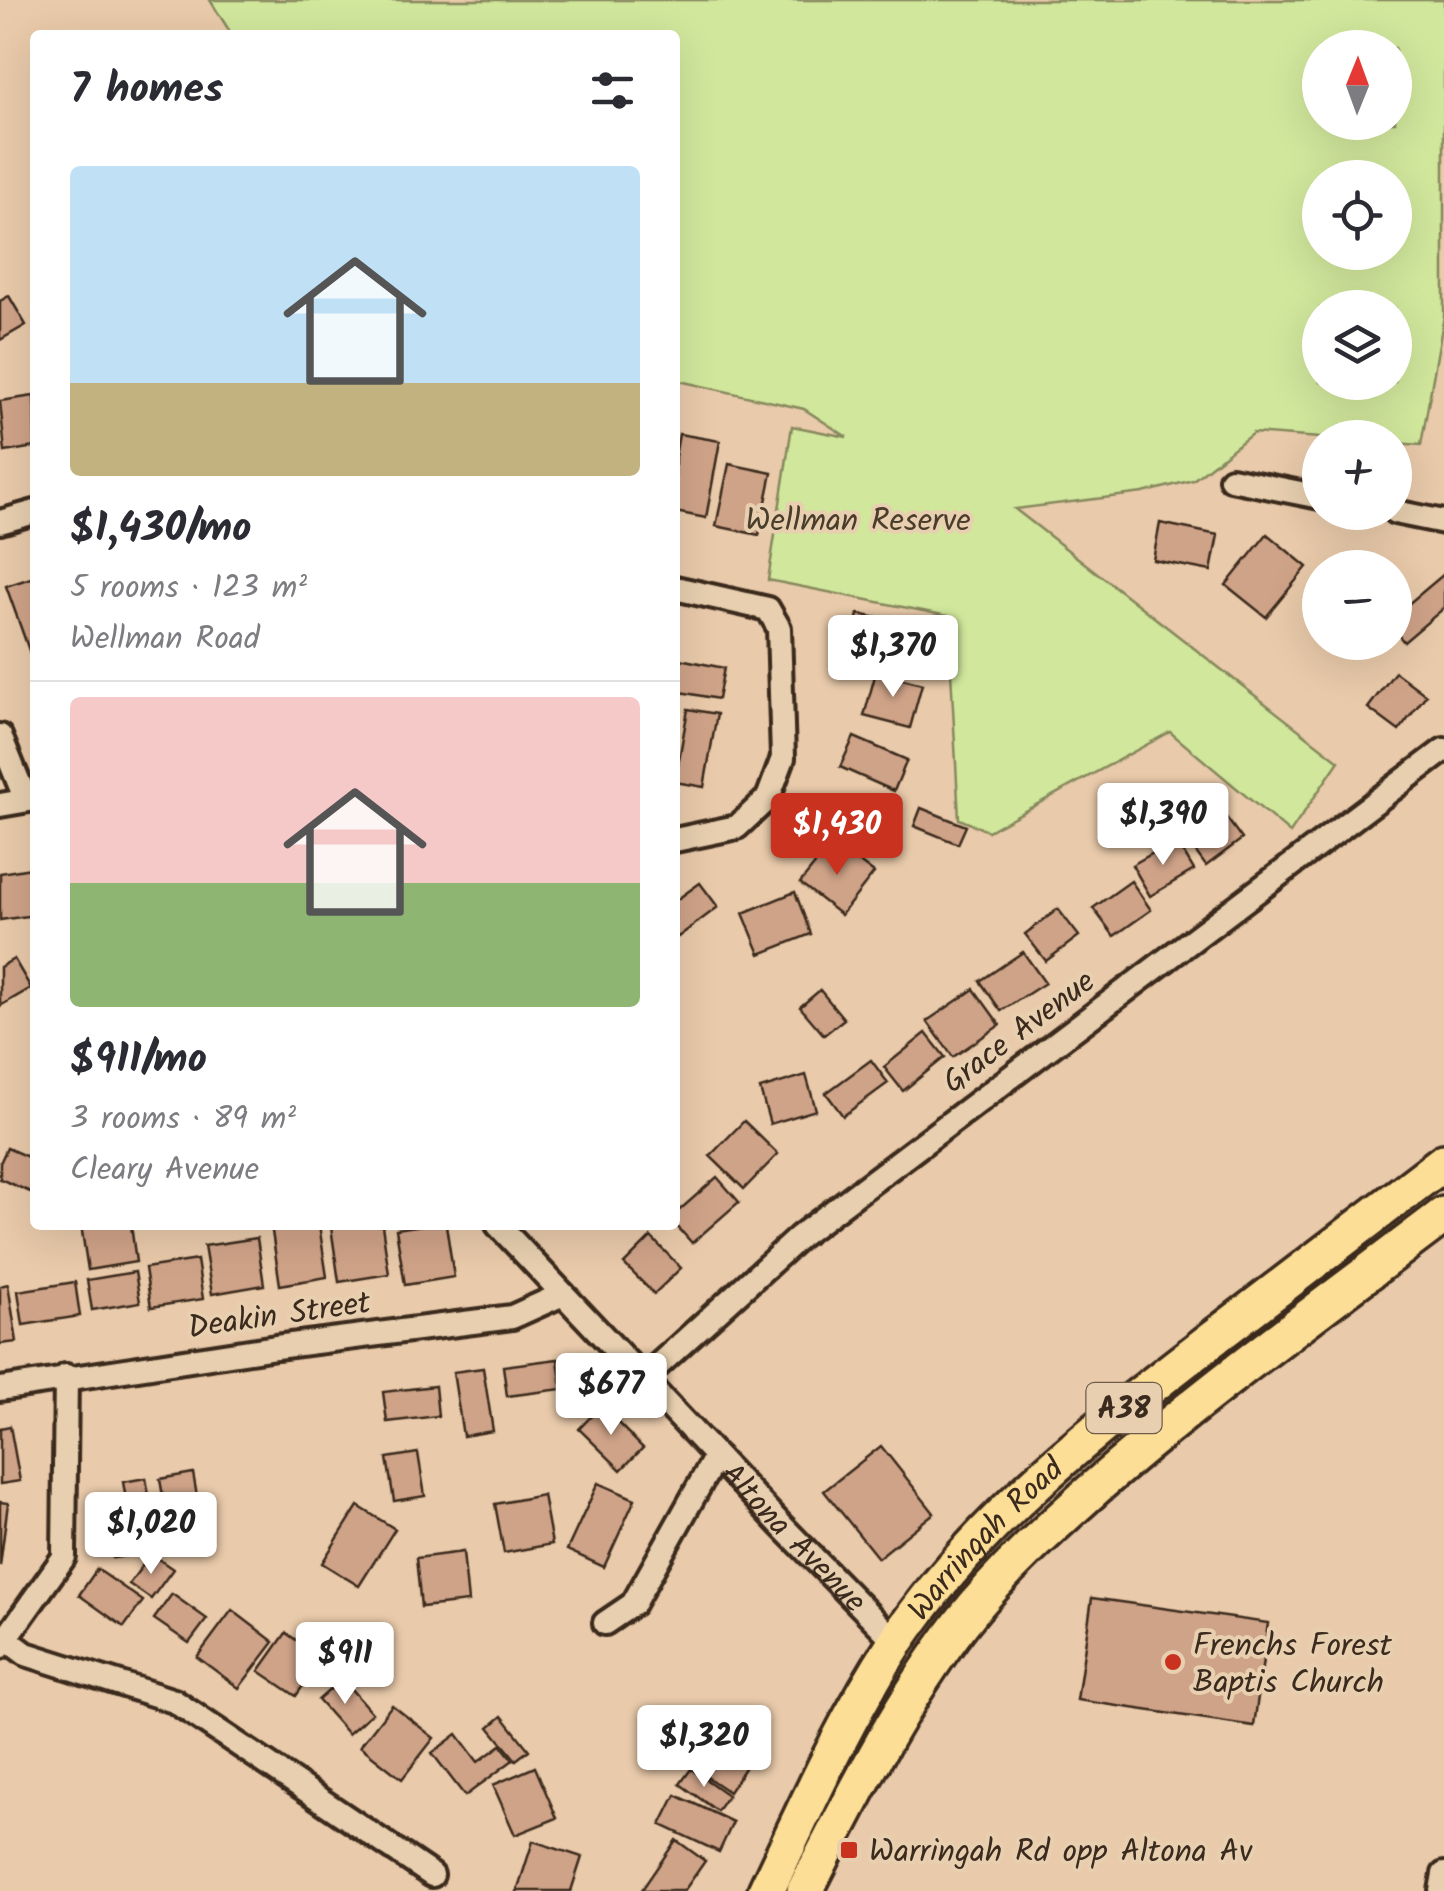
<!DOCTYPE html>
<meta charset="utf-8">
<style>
:root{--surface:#fff;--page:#f2f2f3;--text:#2b2b33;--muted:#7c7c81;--line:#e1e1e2;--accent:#c8321e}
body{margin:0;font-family:Kalam,sans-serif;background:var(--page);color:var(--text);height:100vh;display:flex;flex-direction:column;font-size:38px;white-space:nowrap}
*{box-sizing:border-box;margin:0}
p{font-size:32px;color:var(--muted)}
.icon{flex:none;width:55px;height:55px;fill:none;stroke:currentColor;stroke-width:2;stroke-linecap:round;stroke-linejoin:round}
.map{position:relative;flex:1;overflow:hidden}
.details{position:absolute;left:30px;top:30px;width:650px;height:1200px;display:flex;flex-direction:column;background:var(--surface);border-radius:10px;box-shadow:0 10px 40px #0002}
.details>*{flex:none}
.needle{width:65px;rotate:1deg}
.fabs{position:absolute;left:1302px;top:30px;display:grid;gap:20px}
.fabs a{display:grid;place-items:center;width:110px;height:110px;border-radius:50%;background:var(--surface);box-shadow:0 10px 40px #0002;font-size:50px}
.price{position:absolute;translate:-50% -85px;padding:0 22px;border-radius:10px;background:#fff;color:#222;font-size:32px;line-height:65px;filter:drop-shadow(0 2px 5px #0008)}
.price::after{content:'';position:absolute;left:50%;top:60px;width:30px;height:22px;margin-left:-15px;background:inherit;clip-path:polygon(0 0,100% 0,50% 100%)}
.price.active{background:var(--accent);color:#fff}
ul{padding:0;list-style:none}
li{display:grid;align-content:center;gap:20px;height:530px;padding:0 40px}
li+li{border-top:2px solid var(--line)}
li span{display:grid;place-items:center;height:310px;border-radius:10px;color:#555}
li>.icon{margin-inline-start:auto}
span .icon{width:180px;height:180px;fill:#fffc;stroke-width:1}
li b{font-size:42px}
h2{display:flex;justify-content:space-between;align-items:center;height:120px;padding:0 40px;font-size:42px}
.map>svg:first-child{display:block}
.green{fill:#d1e79c;stroke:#86885d;stroke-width:2.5;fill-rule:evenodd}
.building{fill:#cfa388;stroke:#3b2a1e;stroke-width:2.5}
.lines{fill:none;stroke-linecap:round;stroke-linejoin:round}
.minor-casing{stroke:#3b2a1e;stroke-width:30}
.trunk-casing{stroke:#3b2a1e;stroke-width:42}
.minor{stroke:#e7cfaf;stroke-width:22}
.trunk{stroke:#fdde96;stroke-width:35}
.poi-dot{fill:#c8321e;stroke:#e7cfaf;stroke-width:4}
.labels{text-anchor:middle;stroke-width:8;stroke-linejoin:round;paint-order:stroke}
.shield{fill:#e7cfaf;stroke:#6f5c4a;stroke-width:2.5}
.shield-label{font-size:30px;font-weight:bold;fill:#3b2a1e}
.park-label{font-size:32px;fill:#4a3d2b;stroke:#e7cfaf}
.street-label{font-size:32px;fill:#3b2a1e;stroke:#e7cfaf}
.poi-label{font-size:32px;fill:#3b2a1e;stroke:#e7cfaf;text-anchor:start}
</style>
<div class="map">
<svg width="1444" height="1891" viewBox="0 0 1444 1891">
<rect width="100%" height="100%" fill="#e9caaa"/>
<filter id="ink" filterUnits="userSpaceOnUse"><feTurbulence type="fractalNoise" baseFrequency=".01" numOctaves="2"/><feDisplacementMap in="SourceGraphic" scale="20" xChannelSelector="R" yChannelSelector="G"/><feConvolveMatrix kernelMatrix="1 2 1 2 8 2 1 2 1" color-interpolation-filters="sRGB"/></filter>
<g filter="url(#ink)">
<path class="green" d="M 210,0 L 1444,0 L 1444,316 L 1421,445 L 1395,443 L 1395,438 L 1320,438 L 1253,433 L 1193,480 L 1143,493 L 1015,509 L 1339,761 L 1290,833 L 1170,732 L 988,831 L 959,819 L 948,616 L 768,580 L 792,426 L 847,437 L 804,409 L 675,380 L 675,35 L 232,35 ZM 1320,48 L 1395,48 L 1395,122 L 1320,122 ZM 1320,178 L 1395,178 L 1395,252 L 1320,252 ZM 1320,308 L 1395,308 L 1395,382 L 1320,382 Z"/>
<g class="building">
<path d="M 9,296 L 26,325 L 0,340 L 0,301 Z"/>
<path d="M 34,396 L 35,447 L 5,452 L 0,401 Z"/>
<path d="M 679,434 L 720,441 L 706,518 L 675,512 L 675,457 Z"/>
<path d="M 729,464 L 772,473 L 759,535 L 716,526 Z"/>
<path d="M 1160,523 L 1218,535 L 1211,571 L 1153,560 Z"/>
<path d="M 1267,534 L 1307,567 L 1266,617 L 1226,585 Z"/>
<path d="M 1444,574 L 1444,608 L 1404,642 L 1395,631 L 1395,615 Z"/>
<path d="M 34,577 L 35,655 L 31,656 L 6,586 Z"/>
<path d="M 858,614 L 937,630 L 930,669 L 850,653 Z"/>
<path d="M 675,658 L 724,668 L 718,699 L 675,691 Z"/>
<path d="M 876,672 L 922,684 L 910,728 L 864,716 Z"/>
<path d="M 1395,672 L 1426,695 L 1399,731 L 1368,708 Z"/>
<path d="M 688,709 L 717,714 L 704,787 L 675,782 Z"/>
<path d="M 854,737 L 907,760 L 894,791 L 840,767 Z"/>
<path d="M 870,796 L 894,817 L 863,852 L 839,831 Z"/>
<path d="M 921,808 L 966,826 L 958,844 L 914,826 Z"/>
<path d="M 1223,813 L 1242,839 L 1206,866 L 1187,840 Z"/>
<path d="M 1176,840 L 1194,870 L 1150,896 L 1132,865 Z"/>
<path d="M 833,842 L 874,873 L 841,915 L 800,883 Z"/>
<path d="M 31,868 L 35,915 L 0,920 L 0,873 Z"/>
<path d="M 1131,881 L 1151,910 L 1114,936 L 1093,908 Z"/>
<path d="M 700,883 L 718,907 L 678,937 L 675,933 L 675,901 Z"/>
<path d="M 795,892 L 811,934 L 760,954 L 743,913 Z"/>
<path d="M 1058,909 L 1079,936 L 1046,961 L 1025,934 Z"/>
<path d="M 1023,952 L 1045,983 L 1001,1011 L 980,981 Z"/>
<path d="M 14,959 L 31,988 L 0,1006 L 0,967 Z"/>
<path d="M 974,989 L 1000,1025 L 953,1057 L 927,1021 Z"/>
<path d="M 820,990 L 844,1019 L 824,1035 L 800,1007 Z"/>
<path d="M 926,1033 L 945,1057 L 903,1091 L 884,1067 Z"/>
<path d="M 871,1060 L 888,1083 L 843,1116 L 826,1093 Z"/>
<path d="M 806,1075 L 816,1110 L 770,1124 L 760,1089 Z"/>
<path d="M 744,1121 L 778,1154 L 744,1189 L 710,1156 Z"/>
<path d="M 7,1148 L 35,1160 L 35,1194 L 0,1179 L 0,1163 Z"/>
<path d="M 717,1177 L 739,1202 L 692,1243 L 675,1224 L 675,1214 Z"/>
<path d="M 81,1225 L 131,1225 L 136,1262 L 88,1270 Z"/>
<path d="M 271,1225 L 319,1225 L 327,1277 L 280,1285 Z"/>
<path d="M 342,1225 L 382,1225 L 389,1274 L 339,1282 L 331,1227 Z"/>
<path d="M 423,1225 L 446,1225 L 454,1277 L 405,1285 L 396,1229 Z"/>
<path d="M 651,1237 L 681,1268 L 654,1294 L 624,1264 Z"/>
<path d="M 257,1238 L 264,1285 L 212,1294 L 204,1246 Z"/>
<path d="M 197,1260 L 203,1299 L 151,1307 L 145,1268 Z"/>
<path d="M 135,1272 L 140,1302 L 92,1310 L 87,1280 Z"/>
<path d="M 75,1282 L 80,1316 L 23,1325 L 18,1291 Z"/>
<path d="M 8,1284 L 17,1342 L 0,1344 L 0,1286 Z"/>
<path d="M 558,1359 L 562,1389 L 507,1396 L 503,1366 Z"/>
<path d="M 483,1368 L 493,1431 L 463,1436 L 453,1372 Z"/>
<path d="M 435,1386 L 438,1416 L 387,1422 L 383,1392 Z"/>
<path d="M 601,1406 L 643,1448 L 621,1470 L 579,1429 Z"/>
<path d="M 10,1426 L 20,1481 L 0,1484 L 0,1428 Z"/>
<path d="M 881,1446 L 934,1513 L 878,1558 L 824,1491 Z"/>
<path d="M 418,1453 L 425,1496 L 394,1501 L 387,1458 Z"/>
<path d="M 193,1473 L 201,1520 L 168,1526 L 160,1479 Z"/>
<path d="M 146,1478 L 150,1501 L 127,1505 L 123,1482 Z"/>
<path d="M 598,1483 L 635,1499 L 604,1567 L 567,1550 Z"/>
<path d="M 543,1495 L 552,1544 L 504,1553 L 495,1504 Z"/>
<path d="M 0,1502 L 8,1503 L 0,1566 Z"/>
<path d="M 157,1503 L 165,1548 L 137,1553 L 129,1508 Z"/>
<path d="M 358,1506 L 395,1529 L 359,1586 L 322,1563 Z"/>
<path d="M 131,1533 L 134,1555 L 113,1558 L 109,1536 Z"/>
<path d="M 463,1552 L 468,1602 L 421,1607 L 416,1558 Z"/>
<path d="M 151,1554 L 173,1569 L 151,1599 L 129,1584 Z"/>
<path d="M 97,1569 L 143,1601 L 124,1627 L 79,1595 Z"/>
<path d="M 172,1594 L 207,1619 L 189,1643 L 154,1619 Z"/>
<path d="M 1092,1598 L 1268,1623 L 1254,1726 L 1077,1700 Z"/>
<path d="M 232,1610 L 274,1642 L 239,1688 L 197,1657 Z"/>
<path d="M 286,1633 L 322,1658 L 296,1696 L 259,1671 Z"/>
<path d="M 342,1679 L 372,1713 L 348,1734 L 318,1700 Z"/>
<path d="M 392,1705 L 434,1738 L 402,1779 L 360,1746 Z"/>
<path d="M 502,1716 L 529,1750 L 516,1760 L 489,1727 Z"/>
<path d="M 735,1722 L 763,1741 L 729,1792 L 701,1773 Z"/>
<path d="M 457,1734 L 478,1762 L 501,1745 L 513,1760 L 465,1796 L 432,1753 Z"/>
<path d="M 535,1767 L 557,1818 L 515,1835 L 493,1785 Z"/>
<path d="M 691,1769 L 728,1795 L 717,1811 L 680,1784 Z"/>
<path d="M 676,1795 L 733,1822 L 719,1852 L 661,1825 Z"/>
<path d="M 676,1840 L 705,1861 L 684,1891 L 641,1891 Z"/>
<path d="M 533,1841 L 582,1857 L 571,1891 L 517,1891 Z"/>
</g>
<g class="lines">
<g class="minor-casing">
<g id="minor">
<path d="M 1231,479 L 1320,497"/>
<path d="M 1395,512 L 1444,522"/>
<path d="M 0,522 L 35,512"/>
<path d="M 675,588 L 768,609 L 779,628 L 783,758 L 768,798 L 737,827 L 675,840"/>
<path d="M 0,736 L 26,800"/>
<path d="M 0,805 L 35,799"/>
<path id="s1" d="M 498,1225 L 782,1526 L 896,1642"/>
<path d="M 643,1379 L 799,1237 L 1444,750"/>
<path d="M 0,1389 L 276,1347 L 512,1317 L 563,1294"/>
<path d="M 605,1623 L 633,1604 L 716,1456"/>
<path d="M 6,1639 L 26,1654 L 174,1701 L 432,1875"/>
<path d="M 0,1647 L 64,1557 L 66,1376"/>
<path d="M 1441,1891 L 1444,1874"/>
</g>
</g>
<g class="trunk-casing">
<g id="trunk">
<path id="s2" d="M 766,1891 C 806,1807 844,1721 895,1643 C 978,1519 1099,1426 1216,1336 C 1292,1278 1368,1220 1444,1162"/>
<path d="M 805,1891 C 852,1799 899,1704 962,1622 C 1001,1572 1049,1529 1096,1487 C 1207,1390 1327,1304 1444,1215"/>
</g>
</g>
<use href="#minor" class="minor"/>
<use href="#trunk" class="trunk"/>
</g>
</g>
<g class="poi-dot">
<circle cx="1173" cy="1662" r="10"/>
<rect x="839" y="1840" width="20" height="20" rx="5"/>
</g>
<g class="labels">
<rect class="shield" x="1086.5" y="1383" width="75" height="50" rx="8"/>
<g class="shield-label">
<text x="1124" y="1418">A38</text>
</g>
<g class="park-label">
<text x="858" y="530">Wellman Reserve</text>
</g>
<g class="street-label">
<text transform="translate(1018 1031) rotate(-37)" y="11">Grace Avenue</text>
<text transform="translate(279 1314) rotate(-8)" y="11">Deakin Street</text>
<text dy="11" stroke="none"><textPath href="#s1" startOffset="430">Altona Avenue</textPath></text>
<text dy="11" stroke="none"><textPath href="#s2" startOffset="418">Warringah Road</textPath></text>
</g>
<g class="poi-label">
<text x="1193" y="1655">Frenchs Forest<tspan x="1193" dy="37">Baptis Church</tspan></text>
<text x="869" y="1861">Warringah Rd opp Altona Av</text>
</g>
</g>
</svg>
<div class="fabs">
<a><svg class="needle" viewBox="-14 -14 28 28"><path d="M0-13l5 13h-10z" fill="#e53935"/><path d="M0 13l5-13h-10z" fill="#7c7c81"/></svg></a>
<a><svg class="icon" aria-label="locate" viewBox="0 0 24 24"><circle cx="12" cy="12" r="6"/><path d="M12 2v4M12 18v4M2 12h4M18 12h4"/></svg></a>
<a><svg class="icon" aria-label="layers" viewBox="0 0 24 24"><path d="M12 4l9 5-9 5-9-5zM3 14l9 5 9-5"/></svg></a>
<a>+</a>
<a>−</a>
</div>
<b class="price" style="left:893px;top:700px">$1,370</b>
<b class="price" style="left:1163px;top:868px">$1,390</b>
<b class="price active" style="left:837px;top:878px">$1,430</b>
<b class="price" style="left:611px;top:1438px">$677</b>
<b class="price" style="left:151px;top:1577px">$1,020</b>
<b class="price" style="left:345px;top:1707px">$911</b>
<b class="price" style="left:704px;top:1790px">$1,320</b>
<section class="details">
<h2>7 homes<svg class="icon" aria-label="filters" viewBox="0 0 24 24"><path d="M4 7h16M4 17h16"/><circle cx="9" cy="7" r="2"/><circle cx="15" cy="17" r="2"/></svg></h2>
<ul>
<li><span style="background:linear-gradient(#bfe0f5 70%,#c2b280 0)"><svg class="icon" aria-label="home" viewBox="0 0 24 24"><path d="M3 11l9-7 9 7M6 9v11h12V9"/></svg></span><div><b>$1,430/mo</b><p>5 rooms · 123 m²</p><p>Wellman Road</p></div></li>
<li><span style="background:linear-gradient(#f6c9c9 60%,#8fb573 0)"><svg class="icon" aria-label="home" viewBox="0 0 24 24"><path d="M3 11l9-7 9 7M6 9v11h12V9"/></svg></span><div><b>$911/mo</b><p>3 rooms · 89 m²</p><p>Cleary Avenue</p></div></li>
</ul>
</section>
</div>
